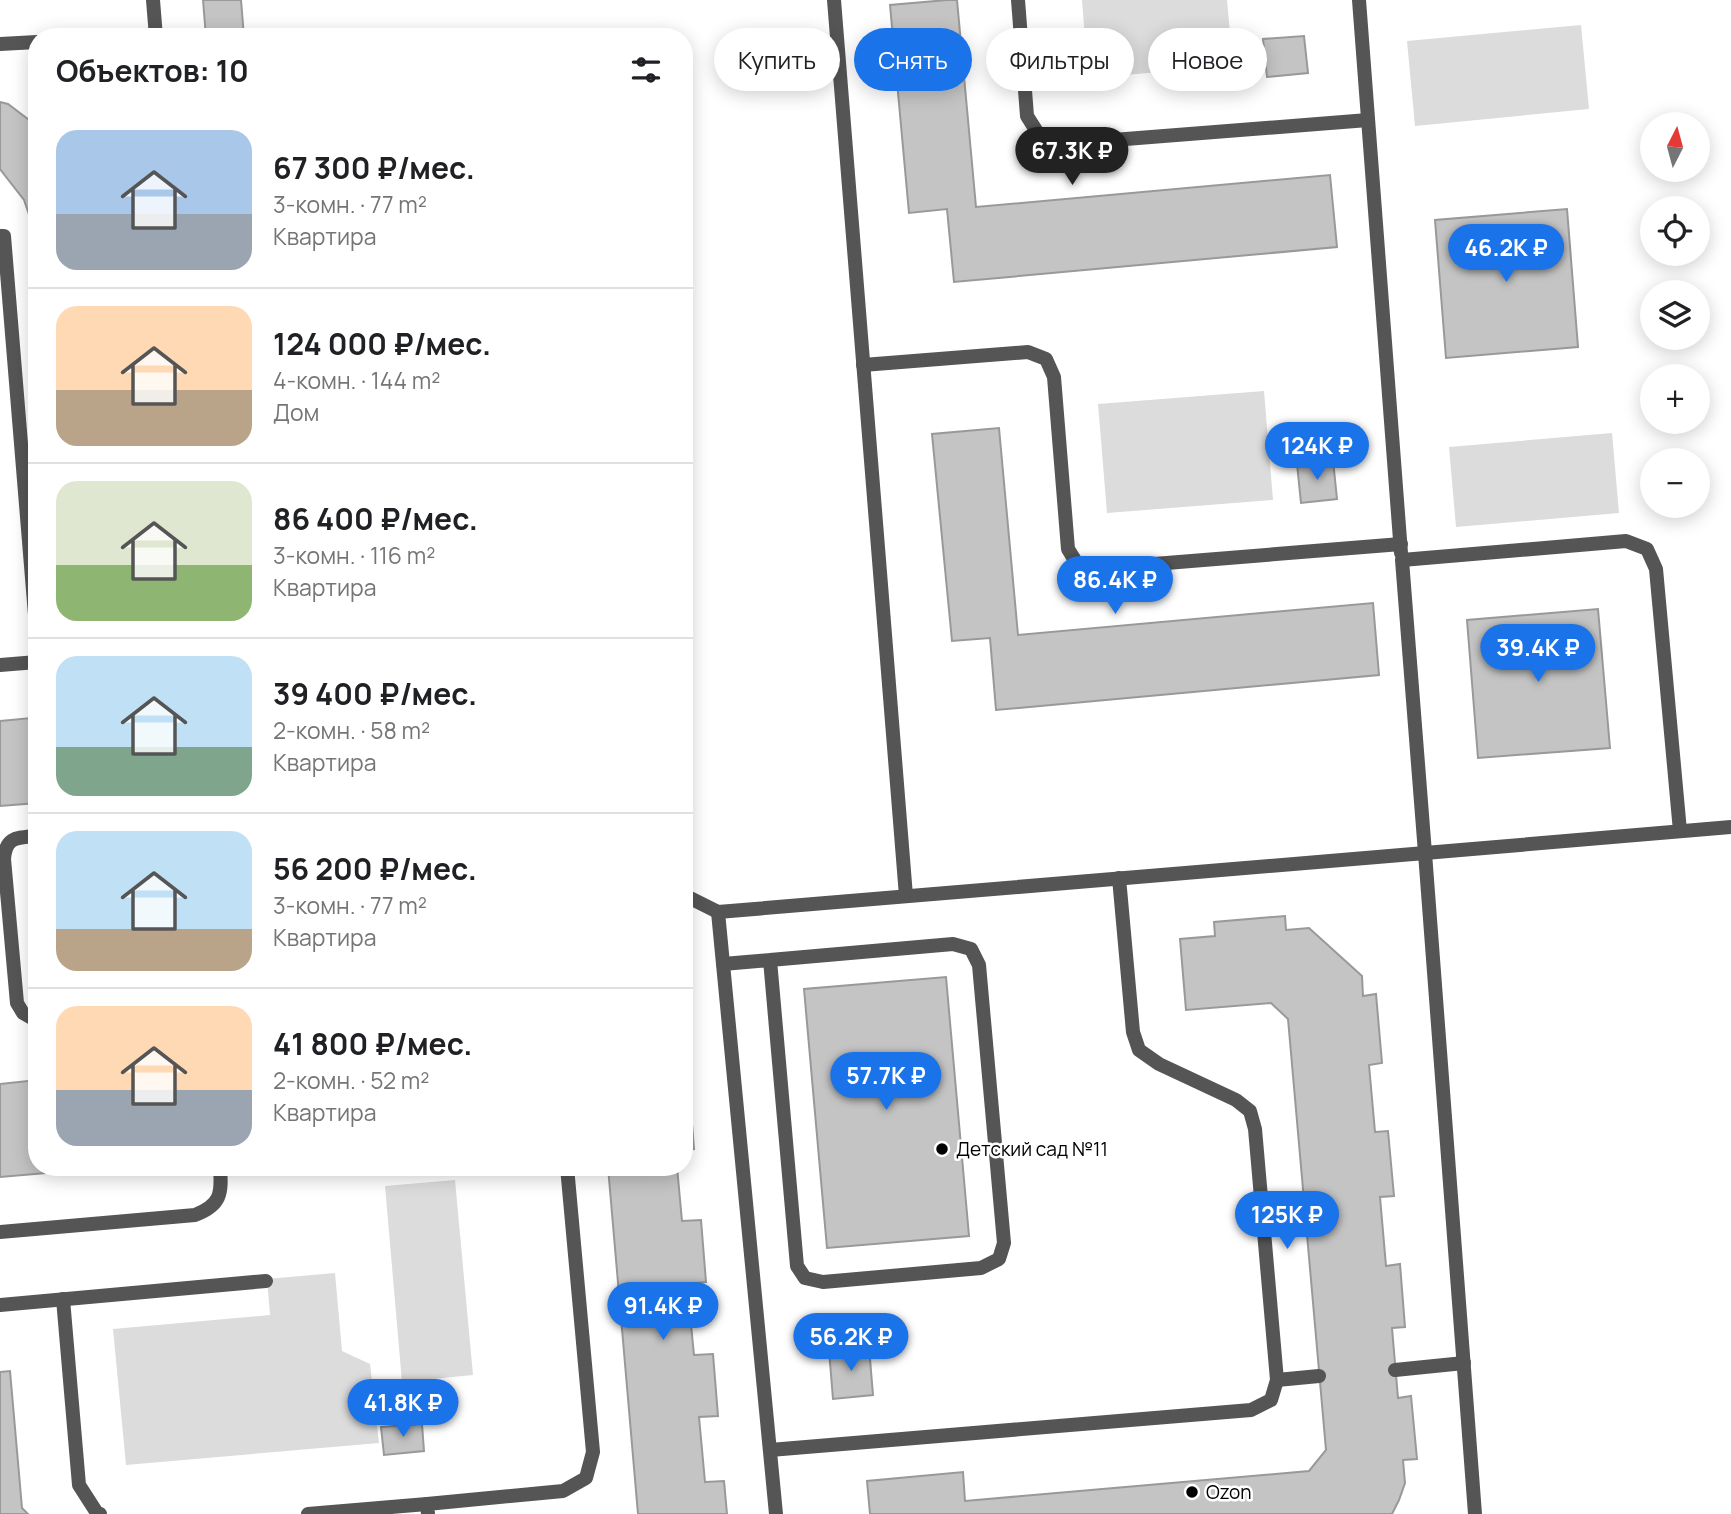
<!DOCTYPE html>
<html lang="ru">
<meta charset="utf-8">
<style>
:root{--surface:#fff;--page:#f2f2f2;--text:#202124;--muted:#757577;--line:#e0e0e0;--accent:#1a73e8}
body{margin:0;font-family:Manrope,sans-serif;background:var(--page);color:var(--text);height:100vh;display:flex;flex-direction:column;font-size:26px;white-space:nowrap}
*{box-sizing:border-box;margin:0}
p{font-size:23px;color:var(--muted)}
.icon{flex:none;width:38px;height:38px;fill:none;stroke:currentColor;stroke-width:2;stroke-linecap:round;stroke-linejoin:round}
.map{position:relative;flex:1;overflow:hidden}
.sheet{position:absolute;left:28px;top:28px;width:665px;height:1148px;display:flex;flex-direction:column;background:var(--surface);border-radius:28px;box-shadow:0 4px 18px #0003}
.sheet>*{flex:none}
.hud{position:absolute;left:714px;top:28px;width:665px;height:63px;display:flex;gap:14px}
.needle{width:46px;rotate:6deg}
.buttons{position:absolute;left:1640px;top:112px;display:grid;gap:14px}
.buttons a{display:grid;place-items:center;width:70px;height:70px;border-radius:50%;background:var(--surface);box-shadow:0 4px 18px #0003;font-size:35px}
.price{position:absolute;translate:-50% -60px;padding:0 16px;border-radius:24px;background:var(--accent);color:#fff;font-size:23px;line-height:46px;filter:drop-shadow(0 2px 4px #0008)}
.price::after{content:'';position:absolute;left:50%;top:42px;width:21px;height:16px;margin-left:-10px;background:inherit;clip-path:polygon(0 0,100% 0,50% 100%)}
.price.selected{background:#222;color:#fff}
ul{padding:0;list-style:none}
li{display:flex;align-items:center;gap:21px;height:175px;padding:0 28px}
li+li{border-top:2px solid var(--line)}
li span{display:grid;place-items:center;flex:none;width:196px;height:140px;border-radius:21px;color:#555}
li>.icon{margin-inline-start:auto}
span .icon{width:84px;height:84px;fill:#fffc;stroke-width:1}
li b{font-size:30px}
h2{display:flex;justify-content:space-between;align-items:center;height:84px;padding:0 28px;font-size:30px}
.pill{padding:0 24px;border-radius:32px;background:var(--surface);box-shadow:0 4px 18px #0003;font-size:24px;line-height:63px}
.pill.selected{background:var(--accent);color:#fff}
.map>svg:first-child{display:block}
.green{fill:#dcdcdc}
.building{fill:#c4c4c4;stroke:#999;stroke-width:2}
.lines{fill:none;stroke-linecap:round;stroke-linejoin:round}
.service{stroke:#555;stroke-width:14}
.poi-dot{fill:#000;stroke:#fff;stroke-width:2.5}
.labels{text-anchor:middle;stroke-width:5;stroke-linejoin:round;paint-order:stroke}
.poi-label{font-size:19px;fill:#000;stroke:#fff;text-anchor:start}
</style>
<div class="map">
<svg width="1731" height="1514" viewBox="0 0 1731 1514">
<rect width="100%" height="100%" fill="#fff"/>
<g class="green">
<path d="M 1082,0 L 1227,0 L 1233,66 L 1088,78 Z"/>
<path d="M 1581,25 L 1589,109 L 1415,126 L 1407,41 Z"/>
<path d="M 1264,391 L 1273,500 L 1107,513 L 1098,404 Z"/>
<path d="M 1612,433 L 1619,513 L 1456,527 L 1449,447 Z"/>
<path d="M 455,1180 L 473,1375 L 402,1382 L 385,1186 Z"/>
<path d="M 335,1273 L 342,1351 L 370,1364 L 379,1443 L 126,1465 L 113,1329 L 270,1315 L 267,1279 Z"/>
</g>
<g class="building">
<path d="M 203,0 L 241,0 L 244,37 L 206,37 Z"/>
<path d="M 947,0 L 957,0 L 976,207 L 1330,175 L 1337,247 L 954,282 L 947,209 L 909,213 L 890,5 Z"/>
<path d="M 1304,36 L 1308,73 L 1267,77 L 1263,39 Z"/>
<path d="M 0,102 L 8,104 L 37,126 L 37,260 L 32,223 L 24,200 L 0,169 Z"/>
<path d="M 1567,209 L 1578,347 L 1446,358 L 1435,220 Z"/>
<path d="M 999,428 L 1018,635 L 1373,603 L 1379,675 L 996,710 L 990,638 L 952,641 L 932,434 Z"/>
<path d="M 1333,460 L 1337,499 L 1301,503 L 1297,464 Z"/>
<path d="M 1598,609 L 1610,748 L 1478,758 L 1467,620 Z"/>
<path d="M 31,718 L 37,803 L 0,806 L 0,721 Z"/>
<path d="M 1285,916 L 1286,930 L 1309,928 L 1362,976 L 1363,996 L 1376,994 L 1382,1063 L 1369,1065 L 1375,1132 L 1388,1131 L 1394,1196 L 1380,1197 L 1386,1266 L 1400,1264 L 1405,1327 L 1392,1328 L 1398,1398 L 1411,1396 L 1417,1459 L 1403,1460 L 1405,1483 L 1399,1500 L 1392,1514 L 870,1514 L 867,1481 L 963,1472 L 965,1501 L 1309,1471 L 1326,1450 L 1288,1019 L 1271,1003 L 1186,1010 L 1180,939 L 1215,936 L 1214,922 Z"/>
<path d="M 946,977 L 969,1236 L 827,1248 L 804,989 Z"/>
<path d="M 37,1080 L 37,1167 L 116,1167 L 0,1177 L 0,1084 Z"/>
<path d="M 689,1086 L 694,1149 L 684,1150 L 684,1087 Z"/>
<path d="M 608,1167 L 677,1167 L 682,1221 L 701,1220 L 706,1282 L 687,1284 L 694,1355 L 713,1354 L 718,1416 L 699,1417 L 705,1482 L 724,1481 L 727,1514 L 638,1514 Z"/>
<path d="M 869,1347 L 873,1395 L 833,1399 L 829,1350 Z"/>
<path d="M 10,1371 L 22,1508 L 28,1514 L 0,1514 L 0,1372 Z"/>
<path d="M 422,1424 L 424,1451 L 384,1455 L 381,1427 Z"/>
</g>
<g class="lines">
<g class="service">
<path d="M 153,0 L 156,37"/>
<path d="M 834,0 L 906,896"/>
<path d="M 1018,0 L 1027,116 L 1039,135 L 1062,144 L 1368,120"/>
<path d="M 1359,0 L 1401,553"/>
<path d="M 0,44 L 37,42"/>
<path d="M 0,236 L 4,236 L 37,639"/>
<path d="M 863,365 L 1028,352 L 1046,359 L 1054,377 L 1068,549 L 1076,562 L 1092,569 L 1401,544"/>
<path d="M 0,665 L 37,662"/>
<path d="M 1680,831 L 1656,569 L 1647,549 L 1626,541 L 1402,560 L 1425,853 L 1731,827"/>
<path d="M 37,836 C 17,838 6,836 4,859 L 17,1003 L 23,1013 L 37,1021"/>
<path d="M 684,895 L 718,912"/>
<path d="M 723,964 L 770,960 L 953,944 L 971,949 L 979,965 L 1004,1243 L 999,1259 L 981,1268 L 823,1282 L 805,1278 L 797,1266 L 770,960"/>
<path d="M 0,1232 L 195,1215 C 221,1205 222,1194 220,1167"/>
<path d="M 63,1299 L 79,1485 L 97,1513 L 100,1514"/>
<path d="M 0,1305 L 266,1281"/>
<path d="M 1395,1370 L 1464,1363"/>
<path d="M 1277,1380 L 1319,1376"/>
<path d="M 770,1450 L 1251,1410 L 1271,1400 L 1277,1380 L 1255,1129 L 1250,1111 L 1236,1100 L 1159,1064 L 1139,1050 L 1133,1032 L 1119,878"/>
<path d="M 308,1514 L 427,1504"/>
<path d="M 428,1514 L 427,1504 L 563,1491 L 586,1478 L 593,1452 L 567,1167"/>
<path d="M 776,1514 L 718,912 L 1425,853 L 1475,1514"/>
</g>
</g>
<g class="poi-dot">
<circle cx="942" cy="1149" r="7"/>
<circle cx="1192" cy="1492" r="7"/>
</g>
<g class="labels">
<g class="poi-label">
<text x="956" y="1156">Детский сад №11</text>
<text x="1206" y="1499">Ozon</text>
</g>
</g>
</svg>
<div class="buttons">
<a><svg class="needle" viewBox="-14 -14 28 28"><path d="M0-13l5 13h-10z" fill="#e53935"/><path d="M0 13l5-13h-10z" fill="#757577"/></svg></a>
<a><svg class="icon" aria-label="locate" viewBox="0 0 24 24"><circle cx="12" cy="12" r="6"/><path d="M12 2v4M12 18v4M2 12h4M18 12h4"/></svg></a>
<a><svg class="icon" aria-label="layers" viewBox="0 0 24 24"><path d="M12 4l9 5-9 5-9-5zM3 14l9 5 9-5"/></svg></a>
<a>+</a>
<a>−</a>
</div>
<b class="price selected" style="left:1072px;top:187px">67.3K ₽</b>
<b class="price" style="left:1506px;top:284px">46.2K ₽</b>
<b class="price" style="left:1317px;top:482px">124K ₽</b>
<b class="price" style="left:1115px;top:616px">86.4K ₽</b>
<b class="price" style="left:1538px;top:684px">39.4K ₽</b>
<b class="price" style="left:886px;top:1112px">57.7K ₽</b>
<b class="price" style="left:1287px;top:1251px">125K ₽</b>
<b class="price" style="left:663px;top:1342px">91.4K ₽</b>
<b class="price" style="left:851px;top:1373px">56.2K ₽</b>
<b class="price" style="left:403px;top:1439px">41.8K ₽</b>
<div class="hud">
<a class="pill">Купить</a>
<a class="pill selected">Снять</a>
<a class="pill">Фильтры</a>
<a class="pill">Новое</a>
</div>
<section class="sheet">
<h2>Объектов: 10<svg class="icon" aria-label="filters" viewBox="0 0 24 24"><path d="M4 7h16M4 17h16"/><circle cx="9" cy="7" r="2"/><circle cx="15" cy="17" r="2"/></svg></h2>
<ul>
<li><span style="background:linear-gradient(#a9c7e8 60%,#9aa5b1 0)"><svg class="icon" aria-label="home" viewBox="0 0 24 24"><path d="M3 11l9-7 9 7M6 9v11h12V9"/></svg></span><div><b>67 300 ₽/мес.</b><p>3-комн. · 77 m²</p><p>Квартира</p></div></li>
<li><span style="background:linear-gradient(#ffd9b3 60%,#b9a48a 0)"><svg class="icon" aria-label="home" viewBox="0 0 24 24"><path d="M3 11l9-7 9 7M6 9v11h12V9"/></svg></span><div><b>124 000 ₽/мес.</b><p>4-комн. · 144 m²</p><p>Дом</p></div></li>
<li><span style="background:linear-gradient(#dfe7d0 60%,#8fb573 0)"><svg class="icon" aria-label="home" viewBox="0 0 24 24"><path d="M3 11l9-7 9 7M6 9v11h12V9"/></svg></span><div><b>86 400 ₽/мес.</b><p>3-комн. · 116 m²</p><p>Квартира</p></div></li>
<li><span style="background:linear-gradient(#bfe0f5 65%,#7fa58c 0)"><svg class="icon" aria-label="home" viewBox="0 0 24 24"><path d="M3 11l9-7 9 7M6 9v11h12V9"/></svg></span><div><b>39 400 ₽/мес.</b><p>2-комн. · 58 m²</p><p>Квартира</p></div></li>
<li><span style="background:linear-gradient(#bfe0f5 70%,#b9a48a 0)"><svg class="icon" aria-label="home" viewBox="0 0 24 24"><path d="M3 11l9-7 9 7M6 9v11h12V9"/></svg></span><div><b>56 200 ₽/мес.</b><p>3-комн. · 77 m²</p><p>Квартира</p></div></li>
<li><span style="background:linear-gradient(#ffd9b3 60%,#9aa5b1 0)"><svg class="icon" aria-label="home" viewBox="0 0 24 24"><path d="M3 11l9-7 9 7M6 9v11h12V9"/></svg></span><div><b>41 800 ₽/мес.</b><p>2-комн. · 52 m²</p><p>Квартира</p></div></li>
</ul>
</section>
</div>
